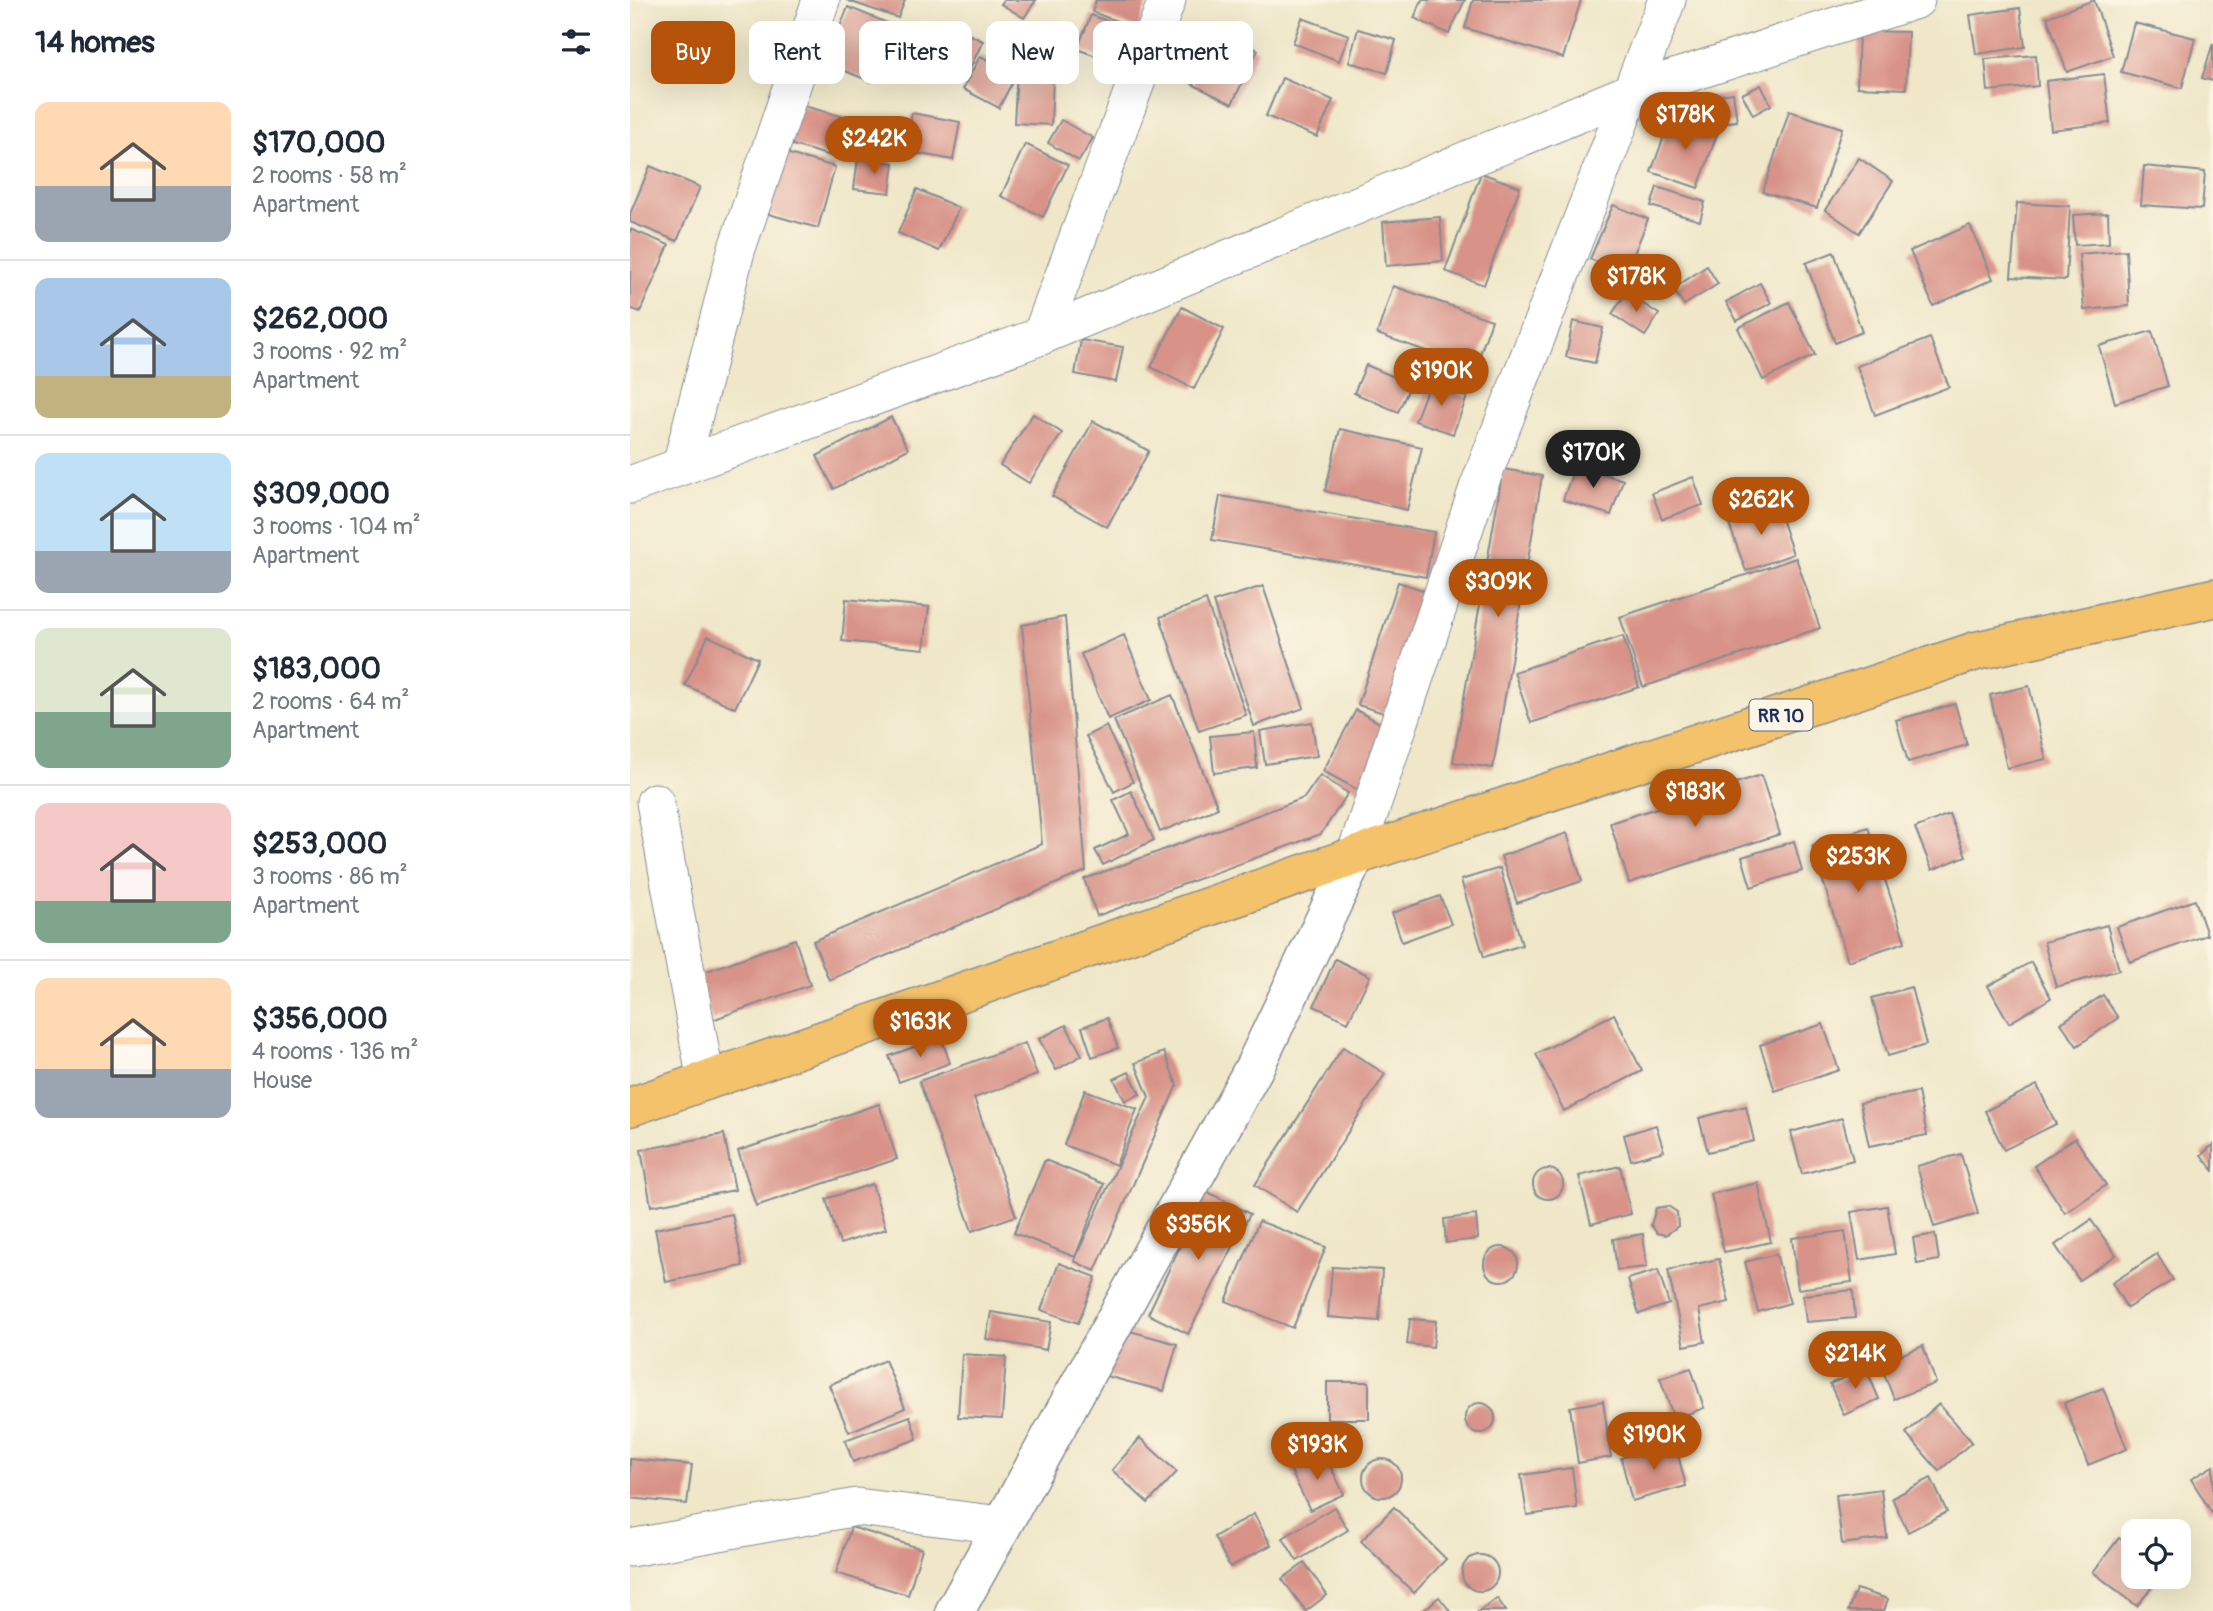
<!DOCTYPE html>
<meta charset="utf-8">
<style>
:root{--surface:#fff;--page:#f2f2f3;--text:#1f2937;--muted:#747a83;--line:#e0e1e3;--accent:#b45309}
body{margin:0;font-family:Pangolin,sans-serif;background:var(--page);color:var(--text);height:100vh;display:flex;flex-direction:column;font-size:26px;white-space:nowrap}
*{box-sizing:border-box;margin:0}
p{font-size:23px;color:var(--muted)}
.icon{flex:none;width:38px;height:38px;fill:none;stroke:currentColor;stroke-width:2;stroke-linecap:round;stroke-linejoin:round}
.map{position:relative;flex:1;overflow:hidden}
.side{display:flex;flex-direction:column;background:var(--surface);width:630px}
.side>*{flex:none}
.banner{position:absolute;left:21px;top:21px;width:665px;height:63px;display:flex;gap:14px}
.controls{position:absolute;left:1491px;top:1519px;display:grid;gap:14px}
.controls a{display:grid;place-items:center;width:70px;height:70px;border-radius:14px;background:var(--surface);box-shadow:0 7px 28px #0002;font-size:35px}
.price{position:absolute;translate:-50% -60px;padding:0 16px;border-radius:24px;background:var(--accent);color:#fff;font-size:23px;line-height:46px;filter:drop-shadow(0 2px 4px #0008)}
.price::after{content:'';position:absolute;left:50%;top:42px;width:21px;height:16px;margin-left:-10px;background:inherit;clip-path:polygon(0 0,100% 0,50% 100%)}
.price.on{background:#222;color:#fff}
ul{padding:0;list-style:none}
li{display:flex;align-items:center;gap:21px;height:175px;padding:0 35px}
li+li{border-top:2px solid var(--line)}
li span{display:grid;place-items:center;flex:none;width:196px;height:140px;border-radius:14px;color:#555}
li>.icon{margin-inline-start:auto}
span .icon{width:84px;height:84px;fill:#fffc;stroke-width:1}
li b{font-size:30px}
h2{display:flex;justify-content:space-between;align-items:center;height:84px;padding:0 35px;font-size:30px}
.tag{padding:0 24px;border-radius:14px;background:var(--surface);box-shadow:0 7px 28px #0002;font-size:24px;line-height:63px}
.tag.on{background:var(--accent);color:#fff}
main{display:flex;flex:1;min-height:0}
.map>svg:first-child{display:block}
.building{fill:#d89287}
.lines{fill:none;stroke-linecap:round;stroke-linejoin:round}
.minor-casing{stroke:#858b93;stroke-width:39}
.tertiary-casing{stroke:#858b93;stroke-width:41}
.primary-casing{stroke:#858b93;stroke-width:41}
.minor{stroke:#fff;stroke-width:37}
.tertiary{stroke:#fff;stroke-width:38}
.primary{stroke:#f3c26a;stroke-width:38}
.labels{text-anchor:middle;stroke-width:7;stroke-linejoin:round;paint-order:stroke}
.shield{fill:#fcf5e5;stroke:#5e6a86;stroke-width:2}
.shield-label{font-size:19px;font-weight:bold;fill:#1b2f5e}
</style>
<main>
<section class="side">
<h2>14 homes<svg class="icon" aria-label="filters" viewBox="0 0 24 24"><path d="M4 7h16M4 17h16"/><circle cx="9" cy="7" r="2"/><circle cx="15" cy="17" r="2"/></svg></h2>
<ul>
<li><span style="background:linear-gradient(#ffd9b3 60%,#9aa5b1 0)"><svg class="icon" aria-label="home" viewBox="0 0 24 24"><path d="M3 11l9-7 9 7M6 9v11h12V9"/></svg></span><div><b>$170,000</b><p>2 rooms · 58 m²</p><p>Apartment</p></div></li>
<li><span style="background:linear-gradient(#a9c7e8 70%,#c2b280 0)"><svg class="icon" aria-label="home" viewBox="0 0 24 24"><path d="M3 11l9-7 9 7M6 9v11h12V9"/></svg></span><div><b>$262,000</b><p>3 rooms · 92 m²</p><p>Apartment</p></div></li>
<li><span style="background:linear-gradient(#bfe0f5 70%,#9aa5b1 0)"><svg class="icon" aria-label="home" viewBox="0 0 24 24"><path d="M3 11l9-7 9 7M6 9v11h12V9"/></svg></span><div><b>$309,000</b><p>3 rooms · 104 m²</p><p>Apartment</p></div></li>
<li><span style="background:linear-gradient(#dfe7d0 60%,#7fa58c 0)"><svg class="icon" aria-label="home" viewBox="0 0 24 24"><path d="M3 11l9-7 9 7M6 9v11h12V9"/></svg></span><div><b>$183,000</b><p>2 rooms · 64 m²</p><p>Apartment</p></div></li>
<li><span style="background:linear-gradient(#f6c9c9 70%,#7fa58c 0)"><svg class="icon" aria-label="home" viewBox="0 0 24 24"><path d="M3 11l9-7 9 7M6 9v11h12V9"/></svg></span><div><b>$253,000</b><p>3 rooms · 86 m²</p><p>Apartment</p></div></li>
<li><span style="background:linear-gradient(#ffd9b3 65%,#9aa5b1 0)"><svg class="icon" aria-label="home" viewBox="0 0 24 24"><path d="M3 11l9-7 9 7M6 9v11h12V9"/></svg></span><div><b>$356,000</b><p>4 rooms · 136 m²</p><p>House</p></div></li>
</ul>
</section>
<div class="map">
<svg width="1583" height="1611" viewBox="0 0 1583 1611">
<rect width="100%" height="100%" fill="#fcf5e5"/>
<filter id="ink" filterUnits="userSpaceOnUse"><feTurbulence type="fractalNoise" baseFrequency=".0143" numOctaves="2"/><feDisplacementMap in="SourceGraphic" scale="14" xChannelSelector="R" yChannelSelector="G"/><feConvolveMatrix kernelMatrix="1 2 1 2 8 2 1 2 1" color-interpolation-filters="sRGB"/></filter>
<filter id="wash" filterUnits="userSpaceOnUse"><feTurbulence type="fractalNoise" baseFrequency=".00686" numOctaves="4" result="noise"/><feDisplacementMap in="SourceGraphic" scale="28" xChannelSelector="R" yChannelSelector="G"/><feGaussianBlur stdDeviation="1.57" result="paint"/><feColorMatrix in="noise" values="0 0 0 0 0 0 0 0 0 0 0 0 0 0 0 0 0 1.4 0 .05"/><feComposite in="paint" operator="in"/></filter>
<g filter="url(#wash)">
<rect width="100%" height="100%" fill="#efe7c8"/>
<g id="blocks">
<g class="building">
<path d="M 216,0 L 275,0 L 268,18 Z"/>
<path d="M 374,0 L 406,0 L 394,18 L 371,4 Z"/>
<path d="M 466,0 L 518,0 L 508,29 L 462,12 Z"/>
<path d="M 792,0 L 835,0 L 819,34 L 784,18 Z"/>
<path d="M 843,0 L 951,0 L 933,58 L 835,28 Z"/>
<path d="M 1464,0 L 1483,56 L 1437,72 L 1417,17 Z"/>
<path d="M 218,7 L 265,26 L 242,82 L 195,63 Z"/>
<path d="M 1390,8 L 1395,47 L 1346,54 L 1340,15 Z"/>
<path d="M 461,15 L 500,30 L 487,64 L 447,49 Z"/>
<path d="M 672,18 L 719,35 L 709,61 L 663,43 Z"/>
<path d="M 310,21 L 353,41 L 333,83 L 290,63 Z"/>
<path d="M 1504,23 L 1565,38 L 1552,88 L 1491,72 Z"/>
<path d="M 728,29 L 766,40 L 757,73 L 719,62 Z"/>
<path d="M 589,30 L 628,50 L 602,104 L 562,84 Z"/>
<path d="M 1229,31 L 1278,32 L 1276,89 L 1227,87 Z"/>
<path d="M 1583,43 L 1583,81 L 1572,78 Z"/>
<path d="M 388,53 L 424,55 L 421,125 L 384,123 Z"/>
<path d="M 1406,55 L 1408,86 L 1358,91 L 1355,59 Z"/>
<path d="M 350,56 L 386,75 L 369,108 L 333,89 Z"/>
<path d="M 1474,74 L 1480,123 L 1421,130 L 1416,81 Z"/>
<path d="M 652,78 L 703,100 L 687,137 L 636,116 Z"/>
<path d="M 1131,85 L 1141,105 L 1123,115 L 1112,94 Z"/>
<path d="M 1103,93 L 1107,121 L 1081,124 L 1077,97 Z"/>
<path d="M 170,105 L 229,121 L 218,161 L 159,144 Z"/>
<path d="M 1159,111 L 1212,128 L 1187,208 L 1133,192 Z"/>
<path d="M 282,113 L 330,122 L 323,160 L 275,151 Z"/>
<path d="M 1042,115 L 1088,131 L 1068,188 L 1021,172 Z"/>
<path d="M 431,120 L 463,138 L 449,161 L 418,143 Z"/>
<path d="M 395,144 L 438,165 L 413,217 L 371,196 Z"/>
<path d="M 152,152 L 205,167 L 188,228 L 135,213 Z"/>
<path d="M 228,158 L 264,163 L 260,193 L 224,189 Z"/>
<path d="M 1229,158 L 1263,181 L 1229,233 L 1195,210 Z"/>
<path d="M 20,166 L 70,187 L 47,241 L 0,222 L 0,214 Z"/>
<path d="M 1514,166 L 1575,172 L 1572,209 L 1511,205 Z"/>
<path d="M 851,173 L 890,187 L 854,285 L 815,271 Z"/>
<path d="M 1027,187 L 1075,202 L 1070,221 L 1021,206 Z"/>
<path d="M 287,189 L 329,208 L 309,251 L 268,233 Z"/>
<path d="M 1387,203 L 1440,206 L 1436,280 L 1381,277 Z"/>
<path d="M 983,205 L 1018,219 L 996,274 L 960,259 Z"/>
<path d="M 1478,213 L 1479,243 L 1445,245 L 1443,215 Z"/>
<path d="M 810,217 L 813,261 L 756,266 L 753,222 Z"/>
<path d="M 1340,225 L 1363,279 L 1303,306 L 1280,251 Z"/>
<path d="M 0,229 L 39,245 L 10,312 L 0,308 Z"/>
<path d="M 1496,250 L 1499,306 L 1454,310 L 1449,254 Z"/>
<path d="M 1204,252 L 1232,332 L 1205,343 L 1176,263 Z"/>
<path d="M 1077,266 L 1088,284 L 1054,305 L 1043,289 Z"/>
<path d="M 1130,283 L 1141,303 L 1107,321 L 1096,302 Z"/>
<path d="M 763,286 L 862,320 L 845,368 L 747,334 Z"/>
<path d="M 996,293 L 1029,314 L 1015,336 L 982,314 Z"/>
<path d="M 1159,302 L 1185,355 L 1133,380 L 1108,328 Z"/>
<path d="M 552,307 L 594,329 L 564,389 L 521,367 Z"/>
<path d="M 943,321 L 973,328 L 965,363 L 936,357 Z"/>
<path d="M 1522,331 L 1538,386 L 1485,403 L 1469,346 Z"/>
<path d="M 1300,338 L 1319,387 L 1245,415 L 1227,366 Z"/>
<path d="M 451,340 L 493,347 L 486,382 L 445,374 Z"/>
<path d="M 736,365 L 781,384 L 768,412 L 724,393 Z"/>
<path d="M 800,382 L 837,397 L 823,434 L 785,421 Z"/>
<path d="M 403,414 L 432,433 L 399,483 L 370,465 Z"/>
<path d="M 261,417 L 278,449 L 204,489 L 187,456 Z"/>
<path d="M 463,421 L 519,451 L 477,527 L 422,496 Z"/>
<path d="M 710,429 L 792,447 L 777,510 L 695,491 Z"/>
<path d="M 945,465 L 993,480 L 981,515 L 933,500 Z"/>
<path d="M 873,469 L 912,476 L 863,768 L 823,762 Z"/>
<path d="M 1063,477 L 1073,505 L 1032,519 L 1022,493 Z"/>
<path d="M 590,496 L 804,532 L 796,577 L 582,540 Z"/>
<path d="M 1146,504 L 1163,554 L 1116,571 L 1098,521 Z"/>
<path d="M 1166,558 L 1190,628 L 1013,687 L 990,617 Z"/>
<path d="M 768,582 L 799,592 L 760,715 L 728,705 Z"/>
<path d="M 633,586 L 674,708 L 624,726 L 583,602 Z"/>
<path d="M 216,599 L 299,607 L 294,649 L 212,641 Z"/>
<path d="M 576,600 L 616,715 L 569,731 L 530,617 Z"/>
<path d="M 435,617 L 456,871 L 199,980 L 183,941 L 412,844 L 392,625 Z"/>
<path d="M 494,635 L 521,700 L 478,719 L 451,654 Z"/>
<path d="M 78,636 L 128,659 L 105,708 L 55,685 Z"/>
<path d="M 993,636 L 1009,687 L 901,723 L 884,672 Z"/>
<path d="M 1399,686 L 1416,759 L 1377,768 L 1360,695 Z"/>
<path d="M 542,695 L 588,808 L 530,832 L 484,720 Z"/>
<path d="M 1325,704 L 1337,745 L 1278,762 L 1266,720 Z"/>
<path d="M 726,710 L 761,729 L 728,790 L 693,771 Z"/>
<path d="M 682,722 L 687,756 L 635,764 L 630,731 Z"/>
<path d="M 476,726 L 503,782 L 484,792 L 456,736 Z"/>
<path d="M 624,732 L 627,768 L 584,773 L 580,736 Z"/>
<path d="M 690,775 L 718,793 L 691,834 L 467,916 L 454,879 L 674,798 Z"/>
<path d="M 1131,775 L 1150,834 L 999,883 L 980,823 Z"/>
<path d="M 501,791 L 524,840 L 473,865 L 465,850 L 499,834 L 483,800 Z"/>
<path d="M 1319,814 L 1336,856 L 1302,870 L 1285,828 Z"/>
<path d="M 1238,827 L 1275,942 L 1218,961 L 1182,846 Z"/>
<path d="M 937,833 L 952,881 L 887,903 L 871,856 Z"/>
<path d="M 1164,841 L 1172,871 L 1121,887 L 1112,857 Z"/>
<path d="M 870,868 L 892,945 L 854,957 L 831,880 Z"/>
<path d="M 810,896 L 821,924 L 772,942 L 762,913 Z"/>
<path d="M 1565,900 L 1577,935 L 1500,962 L 1487,927 Z"/>
<path d="M 1477,925 L 1489,970 L 1426,987 L 1414,942 Z"/>
<path d="M 165,939 L 180,985 L 82,1020 L 66,975 Z"/>
<path d="M 705,959 L 740,976 L 718,1022 L 684,1006 Z"/>
<path d="M 1401,962 L 1421,998 L 1379,1023 L 1358,986 Z"/>
<path d="M 1281,987 L 1296,1045 L 1258,1056 L 1242,998 Z"/>
<path d="M 1473,995 L 1488,1018 L 1447,1046 L 1431,1023 Z"/>
<path d="M 984,1014 L 1012,1071 L 934,1111 L 906,1054 Z"/>
<path d="M 477,1018 L 488,1048 L 462,1057 L 452,1027 Z"/>
<path d="M 1193,1024 L 1209,1070 L 1145,1091 L 1130,1045 Z"/>
<path d="M 436,1025 L 452,1055 L 426,1070 L 409,1039 Z"/>
<path d="M 311,1037 L 320,1063 L 269,1082 L 259,1056 Z"/>
<path d="M 395,1043 L 407,1075 L 344,1098 L 386,1216 L 342,1231 L 289,1081 Z"/>
<path d="M 713,1047 L 755,1074 L 667,1212 L 625,1185 Z"/>
<path d="M 534,1052 L 547,1085 L 465,1271 L 444,1261 L 519,1097 L 505,1063 Z"/>
<path d="M 499,1072 L 510,1094 L 495,1101 L 484,1079 Z"/>
<path d="M 1407,1085 L 1426,1124 L 1374,1150 L 1355,1111 Z"/>
<path d="M 455,1090 L 507,1109 L 486,1165 L 434,1145 Z"/>
<path d="M 1288,1092 L 1297,1135 L 1239,1146 L 1230,1103 Z"/>
<path d="M 249,1104 L 267,1159 L 126,1206 L 108,1151 Z"/>
<path d="M 1116,1106 L 1124,1141 L 1078,1152 L 1069,1118 Z"/>
<path d="M 1212,1118 L 1223,1160 L 1172,1174 L 1161,1132 Z"/>
<path d="M 1026,1125 L 1034,1151 L 1001,1160 L 994,1135 Z"/>
<path d="M 94,1134 L 105,1190 L 21,1206 L 11,1150 Z"/>
<path d="M 1445,1138 L 1476,1185 L 1435,1213 L 1404,1166 Z"/>
<path d="M 1583,1145 L 1583,1170 L 1571,1155 Z"/>
<path d="M 1331,1154 L 1348,1214 L 1304,1227 L 1287,1166 Z"/>
<path d="M 415,1160 L 474,1184 L 445,1257 L 384,1233 Z"/>
<path d="M 990,1166 L 1001,1214 L 961,1224 L 949,1176 Z"/>
<circle cx="918" cy="1184" r="15"/>
<path d="M 1128,1183 L 1141,1242 L 1094,1252 L 1081,1194 Z"/>
<path d="M 242,1184 L 256,1229 L 210,1244 L 196,1199 Z"/>
<path d="M 576,1191 L 620,1214 L 558,1334 L 518,1314 Z"/>
<path d="M 1038,1206 L 1047,1212 L 1048,1226 L 1036,1235 L 1027,1233 L 1021,1225 L 1026,1208 Z"/>
<path d="M 1257,1206 L 1265,1254 L 1229,1260 L 1221,1212 Z"/>
<path d="M 102,1214 L 113,1266 L 36,1282 L 25,1229 Z"/>
<path d="M 846,1215 L 848,1239 L 816,1243 L 814,1219 Z"/>
<path d="M 1461,1220 L 1486,1255 L 1449,1280 L 1425,1245 Z"/>
<path d="M 629,1221 L 696,1247 L 663,1328 L 596,1301 Z"/>
<path d="M 1215,1231 L 1222,1282 L 1168,1289 L 1162,1238 Z"/>
<path d="M 1013,1234 L 1017,1267 L 987,1270 L 983,1239 Z"/>
<path d="M 1305,1234 L 1309,1260 L 1287,1264 L 1283,1238 Z"/>
<circle cx="871" cy="1264" r="17"/>
<path d="M 1146,1254 L 1160,1303 L 1128,1312 L 1115,1262 Z"/>
<path d="M 1527,1254 L 1543,1280 L 1497,1308 L 1482,1283 Z"/>
<path d="M 1089,1259 L 1099,1302 L 1069,1309 L 1075,1342 L 1054,1346 L 1038,1270 Z"/>
<path d="M 429,1263 L 466,1277 L 448,1323 L 411,1310 Z"/>
<path d="M 702,1267 L 752,1270 L 749,1321 L 698,1317 Z"/>
<path d="M 1028,1270 L 1039,1304 L 1009,1314 L 998,1279 Z"/>
<path d="M 1223,1290 L 1225,1318 L 1176,1322 L 1173,1295 Z"/>
<path d="M 361,1312 L 421,1322 L 416,1350 L 356,1339 Z"/>
<path d="M 780,1319 L 806,1321 L 803,1347 L 777,1344 Z"/>
<path d="M 489,1328 L 547,1344 L 534,1391 L 476,1376 Z"/>
<path d="M 1293,1346 L 1306,1383 L 1264,1399 L 1250,1363 Z"/>
<path d="M 332,1354 L 376,1357 L 372,1419 L 328,1417 Z"/>
<path d="M 255,1360 L 275,1408 L 219,1432 L 199,1385 Z"/>
<path d="M 1061,1368 L 1074,1408 L 1044,1419 L 1030,1378 Z"/>
<path d="M 1236,1368 L 1249,1399 L 1214,1415 L 1200,1384 Z"/>
<rect x="697" y="1382" width="42" height="37"/>
<path d="M 1473,1388 L 1497,1449 L 1458,1465 L 1434,1403 Z"/>
<path d="M 973,1401 L 981,1457 L 948,1463 L 940,1407 Z"/>
<circle cx="850" cy="1418" r="15"/>
<path d="M 1309,1404 L 1342,1442 L 1309,1471 L 1276,1433 Z"/>
<path d="M 280,1416 L 287,1439 L 223,1462 L 215,1440 Z"/>
<path d="M 510,1438 L 547,1472 L 518,1503 L 482,1470 Z"/>
<path d="M 1045,1443 L 1056,1486 L 1002,1501 L 991,1458 Z"/>
<path d="M 694,1453 L 714,1494 L 680,1510 L 660,1469 Z"/>
<path d="M 0,1459 L 62,1465 L 57,1504 L 0,1498 Z"/>
<circle cx="752" cy="1478" r="19"/>
<path d="M 1583,1466 L 1583,1515 L 1561,1479 Z"/>
<path d="M 942,1468 L 947,1508 L 897,1515 L 891,1475 Z"/>
<path d="M 1301,1478 L 1317,1512 L 1278,1532 L 1262,1498 Z"/>
<path d="M 1251,1489 L 1257,1538 L 1212,1544 L 1206,1495 Z"/>
<path d="M 704,1507 L 718,1530 L 667,1561 L 653,1538 Z"/>
<path d="M 764,1507 L 816,1559 L 784,1593 L 731,1541 Z"/>
<path d="M 624,1514 L 641,1545 L 600,1567 L 584,1537 Z"/>
<path d="M 221,1527 L 292,1549 L 278,1595 L 206,1573 Z"/>
<path d="M 1489,1538 L 1503,1549 L 1503,1577 L 1530,1577 L 1507,1606 L 1463,1572 Z"/>
<circle cx="850" cy="1573" r="18"/>
<path d="M 675,1563 L 697,1595 L 676,1611 L 652,1579 Z"/>
<path d="M 1226,1589 L 1258,1599 L 1254,1611 L 1218,1611 Z"/>
<path d="M 809,1597 L 820,1611 L 793,1611 Z"/>
<path d="M 867,1598 L 876,1611 L 849,1611 Z"/>
</g>
</g>
</g>
<g filter="url(#ink)">
<use href="#blocks" fill-opacity="0" stroke="#858b93" stroke-width="2"/>
<g class="lines">
<g class="minor-casing">
<g id="minor">
<path d="M 411,336 L 537,0"/>
<path d="M 51,466 L 106,251 L 191,0"/>
<path d="M 0,485 L 411,336 L 1001,92 L 1286,0"/>
<path d="M 25,802 L 76,1081"/>
<path d="M 725,856 L 848,488 L 1037,0"/>
<path d="M 0,1548 L 227,1507 L 371,1525"/>
</g>
</g>
<g class="tertiary-casing">
<path id="tertiary" d="M 325,1611 L 624,1068 L 725,856"/>
</g>
<g class="primary-casing">
<path id="primary" d="M 0,1107 L 725,856 L 1346,651 L 1583,598"/>
</g>
<use href="#minor" class="minor"/>
<use href="#tertiary" class="tertiary"/>
<use href="#primary" class="primary"/>
</g>
</g>
<g class="labels">
<rect class="shield" x="1119.5" y="699.5" width="63" height="31" rx="5"/>
<g class="shield-label">
<text x="1151" y="722">RR 10</text>
</g>
</g>
</svg>
<div class="controls">
<a><svg class="icon" aria-label="locate" viewBox="0 0 24 24"><circle cx="12" cy="12" r="6"/><path d="M12 2v4M12 18v4M2 12h4M18 12h4"/></svg></a>
</div>
<b class="price" style="left:1055px;top:152px">$178K</b>
<b class="price" style="left:244px;top:176px">$242K</b>
<b class="price" style="left:1006px;top:314px">$178K</b>
<b class="price" style="left:811px;top:408px">$190K</b>
<b class="price on" style="left:963px;top:490px">$170K</b>
<b class="price" style="left:1131px;top:537px">$262K</b>
<b class="price" style="left:868px;top:619px">$309K</b>
<b class="price" style="left:1065px;top:829px">$183K</b>
<b class="price" style="left:1228px;top:894px">$253K</b>
<b class="price" style="left:290px;top:1059px">$163K</b>
<b class="price" style="left:568px;top:1262px">$356K</b>
<b class="price" style="left:1225px;top:1391px">$214K</b>
<b class="price" style="left:1024px;top:1472px">$190K</b>
<b class="price" style="left:687px;top:1482px">$193K</b>
<div class="banner">
<a class="tag on">Buy</a>
<a class="tag">Rent</a>
<a class="tag">Filters</a>
<a class="tag">New</a>
<a class="tag">Apartment</a>
</div>
</div>
</main>
